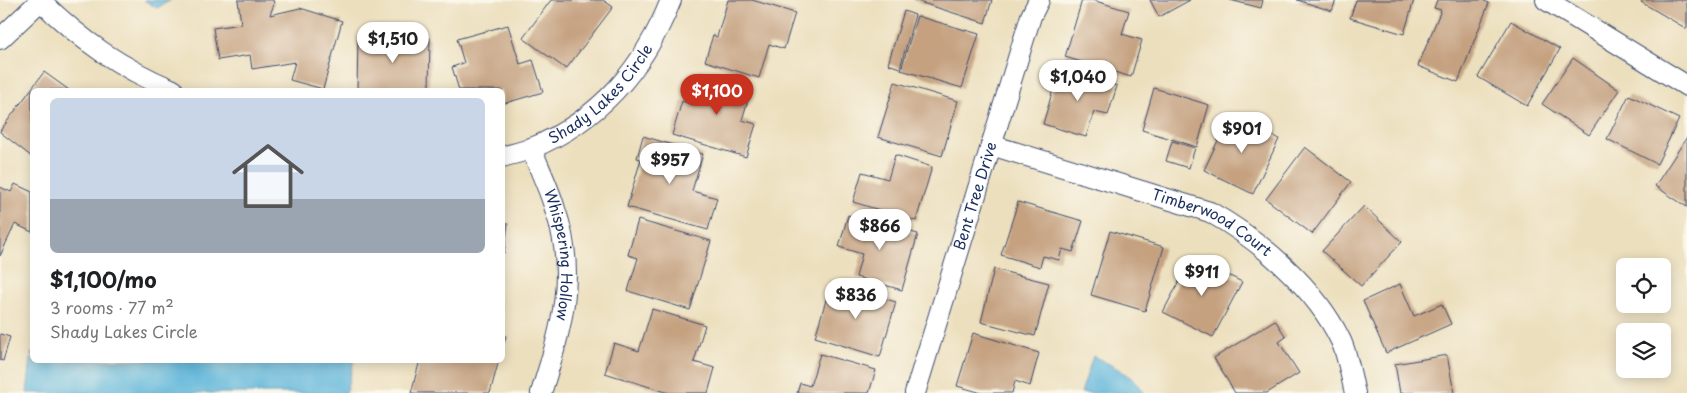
<!DOCTYPE html>
<meta charset="utf-8">
<style>
:root{--surface:#fff;--page:#f6f6f6;--text:#202124;--muted:#757577;--accent:#c8321e}
body{margin:0;font-family:"Playpen Sans",sans-serif;background:var(--page);color:var(--text);height:100vh;display:flex;flex-direction:column;font-size:19px;white-space:nowrap}
*{box-sizing:border-box;margin:0}
p{font-size:16px;color:var(--muted)}
.icon{flex:none;width:28px;height:28px;fill:none;stroke:currentColor;stroke-width:2;stroke-linecap:round;stroke-linejoin:round}
.map{position:relative;flex:1;overflow:hidden}
.details{position:absolute;left:30px;top:88px;width:475px;height:275px;display:flex;flex-direction:column;background:var(--surface);border-radius:8px;box-shadow:0 2px 12px #0003}
.details>*{flex:none}
.fabs{position:absolute;left:1616px;top:258px;display:grid;gap:10px}
.fabs a{display:grid;place-items:center;width:55px;height:55px;border-radius:8px;background:var(--surface);box-shadow:0 2px 12px #0003;font-size:25px}
.price{position:absolute;translate:-50% -42px;padding:0 11px;border-radius:18px;background:#fff;color:#222;font-size:16px;line-height:32px;filter:drop-shadow(0 1px 2px #0008)}
.price::after{content:'';position:absolute;left:50%;top:30px;width:15px;height:11px;margin-left:-8px;background:inherit;clip-path:polygon(0 0,100% 0,50% 100%)}
.price.current{background:var(--accent);color:#fff}
ul{padding:0;list-style:none}
li{display:grid;align-content:center;gap:10px;height:265px;padding:0 20px}
li span{display:grid;place-items:center;height:155px;border-radius:8px;color:#555}
li>.icon{margin-inline-start:auto}
span .icon{width:90px;height:90px;fill:#fffc;stroke-width:1}
li b{font-size:21px}
.map>svg:first-child{display:block}
.water{fill:#5db5da;stroke:#3c729c}
.building{fill:#c5a180}
.lines{fill:none;stroke-linecap:round;stroke-linejoin:round}
.street-casing{stroke:#3a496c;stroke-width:22}
.street{stroke:#fff;stroke-width:20}
.labels{text-anchor:middle;stroke-width:4.5;stroke-linejoin:round;paint-order:stroke}
.street-label{font-size:15px;fill:#1b2f5e;stroke:#fbf7ec}
</style>
<div class="map">
<svg width="1687" height="393" viewBox="0 0 1687 393">
<rect width="100%" height="100%" fill="#fbf7ec"/>
<filter id="ink" filterUnits="userSpaceOnUse"><feTurbulence type="fractalNoise" baseFrequency=".02" numOctaves="2"/><feDisplacementMap in="SourceGraphic" scale="10" xChannelSelector="R" yChannelSelector="G"/><feConvolveMatrix kernelMatrix="1 2 1 2 8 2 1 2 1" color-interpolation-filters="sRGB"/></filter>
<filter id="wash" filterUnits="userSpaceOnUse"><feTurbulence type="fractalNoise" baseFrequency=".0096" numOctaves="4" result="noise"/><feDisplacementMap in="SourceGraphic" scale="20" xChannelSelector="R" yChannelSelector="G"/><feGaussianBlur stdDeviation="1.12" result="paint"/><feColorMatrix in="noise" values="0 0 0 0 0 0 0 0 0 0 0 0 0 0 0 0 0 1.4 0 .05"/><feComposite in="paint" operator="in"/></filter>
<g filter="url(#wash)">
<rect width="100%" height="100%" fill="#ecdfbd"/>
<g class="water">
<path d="M 144,0 L 171,0 L 157,8 Z"/>
<path d="M 32,352 L 32,360 L 354,360 L 346,393 L 27,393 Z"/>
<path d="M 1093,356 C 1109,364 1136,376 1144,393 L 1081,393 Z"/>
</g>
<g id="blocks">
<g class="building">
<path d="M 238,0 L 273,0 L 274,4 L 270,15 L 300,8 L 342,21 L 323,89 L 290,80 L 295,62 L 252,69 L 250,55 L 218,60 L 213,28 L 241,24 Z"/>
<path d="M 551,0 L 603,0 L 613,7 L 566,69 L 523,38 Z"/>
<path d="M 728,0 L 752,0 L 795,13 L 784,49 L 769,44 L 759,78 L 705,61 L 713,35 L 717,37 Z"/>
<path d="M 913,0 L 992,0 L 985,23 Z"/>
<path d="M 1082,0 L 1092,0 L 1129,11 L 1122,34 L 1142,40 L 1131,77 L 1065,57 Z"/>
<path d="M 1150,0 L 1190,0 L 1159,17 Z"/>
<path d="M 1230,0 L 1263,0 L 1261,8 Z"/>
<path d="M 1297,0 L 1336,0 L 1332,11 Z"/>
<path d="M 1356,0 L 1414,0 L 1404,34 L 1350,18 Z"/>
<path d="M 1437,0 L 1482,0 L 1489,3 L 1458,82 L 1418,66 L 1441,10 L 1434,8 Z"/>
<path d="M 1643,0 L 1687,0 L 1687,29 L 1641,2 Z"/>
<path d="M 904,11 L 915,15 L 900,68 L 888,64 Z"/>
<path d="M 917,16 L 979,34 L 962,88 L 901,70 Z"/>
<path d="M 1511,21 L 1560,49 L 1527,106 L 1478,77 Z"/>
<path d="M 508,25 L 520,64 L 533,60 L 543,92 L 502,104 L 502,90 L 459,90 L 452,67 L 464,63 L 457,39 Z"/>
<path d="M 358,37 L 430,38 L 429,90 L 357,90 Z"/>
<path d="M 1573,58 L 1619,90 L 1589,135 L 1542,104 Z"/>
<path d="M 1059,69 L 1117,86 L 1108,115 L 1094,112 L 1086,137 L 1043,124 Z"/>
<path d="M 44,72 L 69,90 L 32,90 L 32,157 L 0,132 L 0,131 Z"/>
<path d="M 702,72 L 752,87 L 742,120 L 756,124 L 746,157 L 672,135 L 682,101 L 692,105 Z"/>
<path d="M 895,82 L 958,101 L 942,156 L 878,137 Z"/>
<path d="M 1154,88 L 1209,105 L 1197,147 L 1142,130 Z"/>
<path d="M 1629,95 L 1679,119 L 1657,164 L 1607,139 Z"/>
<path d="M 1230,115 L 1279,139 L 1253,194 L 1204,170 Z"/>
<path d="M 643,136 L 703,154 L 692,191 L 717,198 L 708,230 L 627,207 L 641,159 L 637,158 Z"/>
<path d="M 1687,137 L 1687,207 L 1655,186 Z"/>
<path d="M 1172,141 L 1195,148 L 1189,168 L 1166,161 Z"/>
<path d="M 1305,147 L 1351,182 L 1312,234 L 1266,199 Z"/>
<path d="M 895,155 L 932,167 L 916,221 L 853,202 L 862,172 L 888,179 Z"/>
<path d="M 15,184 L 32,192 L 32,232 L 15,224 L 0,256 L 0,187 L 11,192 Z"/>
<path d="M 1018,202 L 1083,221 L 1073,252 L 1062,249 L 1059,260 L 1043,256 L 1040,267 L 1001,255 Z"/>
<path d="M 1364,206 L 1402,242 L 1361,286 L 1322,251 Z"/>
<path d="M 848,215 L 918,234 L 902,290 L 856,277 L 862,254 L 839,247 Z"/>
<path d="M 638,220 L 711,241 L 690,310 L 628,291 L 638,258 L 628,255 Z"/>
<path d="M 502,223 L 508,224 L 504,253 L 502,253 Z"/>
<path d="M 1110,231 L 1164,247 L 1145,311 L 1091,295 Z"/>
<path d="M 1192,257 L 1242,282 L 1213,337 L 1163,312 Z"/>
<path d="M 994,269 L 1049,283 L 1035,336 L 981,322 Z"/>
<path d="M 831,283 L 896,302 L 880,357 L 815,337 Z"/>
<path d="M 1400,284 L 1414,316 L 1442,304 L 1451,324 L 1386,353 L 1363,301 Z"/>
<path d="M 652,309 L 705,325 L 694,362 L 715,368 L 708,393 L 669,393 L 605,373 L 614,343 L 639,351 Z"/>
<path d="M 1275,320 L 1286,337 L 1279,342 L 1299,373 L 1267,393 L 1235,393 L 1214,358 Z"/>
<path d="M 973,333 L 1039,353 L 1030,386 L 1015,381 L 1012,393 L 982,393 L 957,386 Z"/>
<path d="M 0,334 L 10,337 L 3,361 L 0,360 Z"/>
<path d="M 502,335 L 506,336 L 503,347 L 502,347 Z"/>
<path d="M 820,354 L 876,370 L 869,393 L 797,393 L 800,383 L 810,386 Z"/>
<path d="M 1447,355 L 1454,393 L 1400,393 L 1395,364 Z"/>
<path d="M 420,360 L 499,360 L 490,393 L 411,393 Z"/>
</g>
</g>
</g>
<g filter="url(#ink)">
<use href="#blocks" fill-opacity="0" stroke="#3a496c" stroke-width="1"/>
<g class="lines">
<g class="street-casing">
<g id="street">
<path d="M 40,0 C 80,40 121,68 173,90"/>
<path d="M 1546,0 L 1687,86"/>
<path d="M 0,39 L 40,1"/>
<path id="s1" d="M 991,145 L 1210,212 C 1261,241 1316,288 1341,341 C 1348,356 1351,377 1355,393"/>
<path id="s2" d="M 531,148 C 539,168 549,188 555,209 C 578,275 561,330 541,393"/>
<path id="s3" d="M 502,157 C 512,154 523,152 532,148 C 601,119 644,68 671,0"/>
<path id="s4" d="M 915,393 L 1031,16 L 1039,0"/>
</g>
</g>
<use href="#street" class="street"/>
</g>
</g>
<g class="labels">
<g class="street-label">
<text dy="5" stroke="none"><textPath href="#s3" startOffset="120">Shady Lakes Circle</textPath></text>
<text dy="5" stroke="none"><textPath href="#s4" startOffset="206">Bent Tree Drive</textPath></text>
<text dy="5" stroke="none"><textPath href="#s1" startOffset="235">Timberwood Court</textPath></text>
<text dy="5" stroke="none"><textPath href="#s2" startOffset="112">Whispering Hollow</textPath></text>
</g>
</g>
</svg>
<div class="fabs">
<a><svg class="icon" aria-label="locate" viewBox="0 0 24 24"><circle cx="12" cy="12" r="6"/><path d="M12 2v4M12 18v4M2 12h4M18 12h4"/></svg></a>
<a><svg class="icon" aria-label="layers" viewBox="0 0 24 24"><path d="M12 4l9 5-9 5-9-5zM3 14l9 5 9-5"/></svg></a>
</div>
<b class="price" style="left:393px;top:64px">$1,510</b>
<b class="price" style="left:1078px;top:102px">$1,040</b>
<b class="price current" style="left:717px;top:116px">$1,100</b>
<b class="price" style="left:1242px;top:154px">$901</b>
<b class="price" style="left:670px;top:185px">$957</b>
<b class="price" style="left:880px;top:251px">$866</b>
<b class="price" style="left:1202px;top:297px">$911</b>
<b class="price" style="left:856px;top:320px">$836</b>
<section class="details">
<ul>
<li><span style="background:linear-gradient(#c9d6e8 65%,#9aa5b1 0)"><svg class="icon" aria-label="home" viewBox="0 0 24 24"><path d="M3 11l9-7 9 7M6 9v11h12V9"/></svg></span><div><b>$1,100/mo</b><p>3 rooms · 77 m²</p><p>Shady Lakes Circle</p></div></li>
</ul>
</section>
</div>
